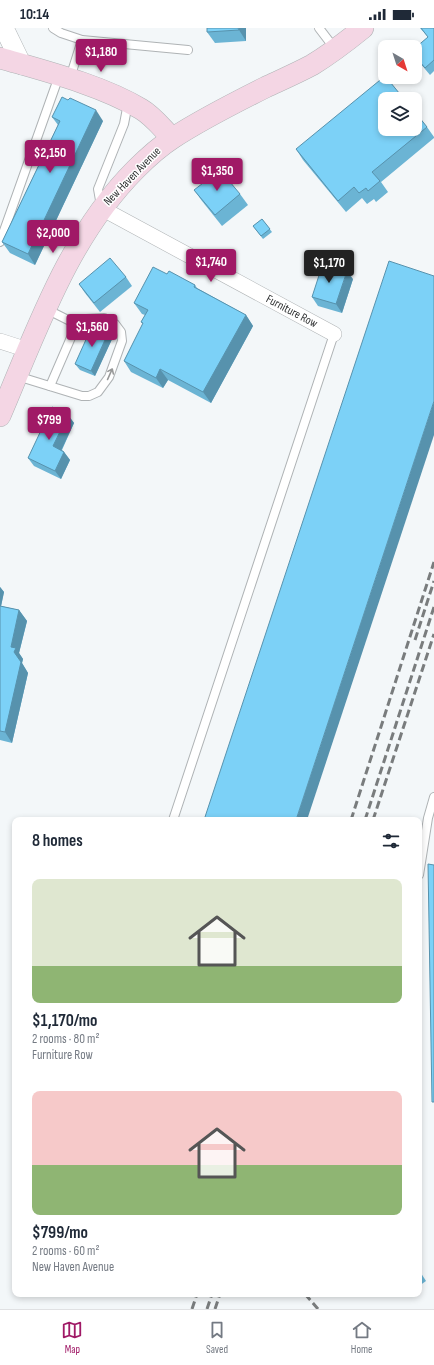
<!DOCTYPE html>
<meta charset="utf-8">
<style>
:root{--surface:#fff;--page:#f2f2f3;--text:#1f2937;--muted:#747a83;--line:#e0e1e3;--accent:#a01966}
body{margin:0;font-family:"Sofia Sans Condensed",sans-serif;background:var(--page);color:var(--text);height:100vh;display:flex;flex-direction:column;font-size:15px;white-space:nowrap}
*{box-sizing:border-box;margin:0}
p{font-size:13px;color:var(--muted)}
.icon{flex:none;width:22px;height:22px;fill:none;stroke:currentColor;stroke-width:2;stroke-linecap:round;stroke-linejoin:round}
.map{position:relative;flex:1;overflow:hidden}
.sheet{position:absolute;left:12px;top:789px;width:410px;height:480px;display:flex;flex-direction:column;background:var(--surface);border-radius:8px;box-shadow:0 2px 6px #0003}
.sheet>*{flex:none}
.needle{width:26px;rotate:141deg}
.fabs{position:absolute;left:378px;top:12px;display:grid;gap:8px}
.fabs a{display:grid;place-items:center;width:44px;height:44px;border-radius:8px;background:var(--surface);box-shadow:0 2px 6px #0003;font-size:20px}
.price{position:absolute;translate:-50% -34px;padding:0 9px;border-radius:4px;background:var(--accent);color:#fff;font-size:13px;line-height:26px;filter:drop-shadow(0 1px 2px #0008)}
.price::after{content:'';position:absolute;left:50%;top:24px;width:12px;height:9px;margin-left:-6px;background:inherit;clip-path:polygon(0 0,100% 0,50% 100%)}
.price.selected{background:#222;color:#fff}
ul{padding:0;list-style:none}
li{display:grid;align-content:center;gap:8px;height:212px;padding:0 20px}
li span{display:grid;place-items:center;height:124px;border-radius:8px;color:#555}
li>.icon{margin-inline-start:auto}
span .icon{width:72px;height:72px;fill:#fffc;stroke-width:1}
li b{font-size:17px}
h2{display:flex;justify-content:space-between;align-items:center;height:48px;padding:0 20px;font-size:17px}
.status{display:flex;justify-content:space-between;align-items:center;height:28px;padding:0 20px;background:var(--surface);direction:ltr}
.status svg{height:11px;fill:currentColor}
.dock{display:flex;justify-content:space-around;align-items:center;height:56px;border-top:1px solid var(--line);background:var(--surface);font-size:11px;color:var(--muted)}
.dock a{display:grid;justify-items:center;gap:2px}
.dock .selected{color:var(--accent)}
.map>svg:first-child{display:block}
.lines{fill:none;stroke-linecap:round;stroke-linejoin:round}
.service-casing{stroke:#afb3b5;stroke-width:10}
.minor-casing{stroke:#afb3b5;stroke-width:16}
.tertiary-casing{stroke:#afb3b5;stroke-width:20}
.secondary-casing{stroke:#afb3b5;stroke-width:22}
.service{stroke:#fff;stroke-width:8}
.minor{stroke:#fff;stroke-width:15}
.tertiary{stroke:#fff;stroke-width:19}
.secondary{stroke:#f4d6e4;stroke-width:21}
.rail{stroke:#797c7d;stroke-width:3;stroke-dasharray:8 4;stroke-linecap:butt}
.wall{fill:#6bb4d4}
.shaded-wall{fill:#5792ad}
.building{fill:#7cd1f7;stroke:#5792ad}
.oneway{stroke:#979898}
.labels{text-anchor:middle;stroke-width:3;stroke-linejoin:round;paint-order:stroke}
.street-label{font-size:12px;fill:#2f3132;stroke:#fff}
</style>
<div class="status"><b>10:14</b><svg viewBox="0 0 49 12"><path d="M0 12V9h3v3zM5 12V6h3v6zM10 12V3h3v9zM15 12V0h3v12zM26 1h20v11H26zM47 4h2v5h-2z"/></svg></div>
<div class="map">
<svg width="434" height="1281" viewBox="0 0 434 1281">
<rect width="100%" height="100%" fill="#f3f7f9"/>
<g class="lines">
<g class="service-casing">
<g id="service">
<path d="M 53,0 L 61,5 L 82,12 L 188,22"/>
<path d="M 319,0 L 335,21"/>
<path d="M 70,50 L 82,12"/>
<path d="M 101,178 L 98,161 L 124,96 L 128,75"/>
<path d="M 0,214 L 59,48"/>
<path d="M 17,348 L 82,368 L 89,368 L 98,364 L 109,349 L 122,313 L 121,304 L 115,296 L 104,290 L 68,292 L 46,281"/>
<path d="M 50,358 L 79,291"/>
<path d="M 173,792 L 334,306"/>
<path d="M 419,847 L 428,790 L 434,769"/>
</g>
</g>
<g class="minor-casing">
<g id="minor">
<path d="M 101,180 L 334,306"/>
<path d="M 0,313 L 28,322"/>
</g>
</g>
<g class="tertiary-casing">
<path id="tertiary" d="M 4,0 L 22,37"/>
</g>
<g class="secondary-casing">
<g id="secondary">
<path d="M 0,30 C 45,43 101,57 141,81 C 153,88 162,100 172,110"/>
<path d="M 0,388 C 37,302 68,209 136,141 C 147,130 159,119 173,110 C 202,91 234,75 266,59 C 281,52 297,45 312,37 C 330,26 347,13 363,0"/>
</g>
</g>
<use href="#service" class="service"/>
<use href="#minor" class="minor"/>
<use href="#tertiary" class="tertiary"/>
<use href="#secondary" class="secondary"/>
<g class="rail">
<path d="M 415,612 L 434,553"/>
<path d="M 351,792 L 434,534"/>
<path d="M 365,792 L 434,579"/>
<path d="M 373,792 L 434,606"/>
<path d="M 305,1266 L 318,1281"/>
<path d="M 192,1281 L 197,1266"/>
<path d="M 207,1281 L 212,1266"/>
<path d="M 215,1281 L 220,1266"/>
</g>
</g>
<g class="wall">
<path d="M 246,0 L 246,13 L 215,15 L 207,4 Z"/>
<path d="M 420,0 L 434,0 L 434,43 L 430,47 L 415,29 L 415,20 L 428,9 Z"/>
<path d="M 52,89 L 103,93 L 35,237 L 10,225 L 2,214 L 58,97 Z"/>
<path d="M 427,99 L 434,109 L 434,110 L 381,154 L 388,164 L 376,174 L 374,171 L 367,176 L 362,170 L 346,184 L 303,132 L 296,121 Z"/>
<path d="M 194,162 L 240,166 L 248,177 L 222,198 L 202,173 Z"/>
<path d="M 262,191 L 272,204 L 263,211 L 253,198 Z"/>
<path d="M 167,246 L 195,257 L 197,260 L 246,287 L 253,298 L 211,375 L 168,352 L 163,360 L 131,344 L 124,333 L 143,296 L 141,294 L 145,287 L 142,286 L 134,275 Z"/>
<path d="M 126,249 L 132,258 L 100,284 L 85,265 L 79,256 Z"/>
<path d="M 353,251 L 342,285 L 318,278 L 312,269 Z"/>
<path d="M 109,303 L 113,309 L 95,348 L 80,342 L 75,336 Z"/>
<path d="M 68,387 L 74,395 L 62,422 L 64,424 L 70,432 L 61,451 L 34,438 L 28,430 Z"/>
<path d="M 0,559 L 4,564 L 1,578 L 19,582 L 27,593 L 19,625 L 23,631 L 22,635 L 28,645 L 12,715 L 0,712 Z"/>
<path d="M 419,1242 L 426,1253 L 419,1258 Z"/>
</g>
<g class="shaded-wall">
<path d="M 238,0 L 246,0 L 246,13 L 239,2 Z"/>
<path d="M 96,82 L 103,93 L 35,237 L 28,226 Z"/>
<path d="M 347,243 L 353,251 L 342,285 L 336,276 Z"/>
<path d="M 246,287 L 253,298 L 211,375 L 203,364 Z"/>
<path d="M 109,303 L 113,309 L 95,348 L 91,343 Z"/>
<path d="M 160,341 L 168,352 L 163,360 L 156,350 Z"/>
<path d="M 434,373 L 434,407 L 307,792 L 296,792 Z"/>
<path d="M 68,387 L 74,395 L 59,427 L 53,418 Z"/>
<path d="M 64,424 L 70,432 L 61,451 L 55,443 Z"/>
<path d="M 0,559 L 4,564 L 0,583 Z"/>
<path d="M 19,582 L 27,593 L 19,625 L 23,631 L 22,635 L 28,645 L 12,715 L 5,704 L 11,619 Z"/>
</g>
<g class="building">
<path d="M 207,0 L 238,0 L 239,2 L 207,4 Z"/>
<path d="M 421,0 L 434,0 L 434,32 L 425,40 L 415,28 L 415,20 L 428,9 Z"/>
<path d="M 385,48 L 385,49 L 386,49 L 404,71 L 385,71 L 385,101 L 415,101 L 415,84 L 427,99 L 372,144 L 380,153 L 368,163 L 366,160 L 359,165 L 354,159 L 338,173 L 296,121 Z"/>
<path d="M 62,69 L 68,72 L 70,70 L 96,82 L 28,226 L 2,214 L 60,93 L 52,89 Z"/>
<path d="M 220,142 L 240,166 L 215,187 L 194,162 Z"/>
<path d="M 262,191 L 270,201 L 261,208 L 253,198 Z"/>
<path d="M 110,230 L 126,249 L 94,275 L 79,256 Z"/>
<path d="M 389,233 L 434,248 L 434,373 L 296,792 L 204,792 Z"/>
<path d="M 323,235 L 347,243 L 336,276 L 312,269 Z"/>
<path d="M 153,239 L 167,246 L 169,243 L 195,257 L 194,259 L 246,287 L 203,364 L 160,341 L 156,350 L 124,333 L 143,295 L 141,294 L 148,282 L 134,275 Z"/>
<path d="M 93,296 L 109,303 L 91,343 L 75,336 Z"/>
<path d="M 52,379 L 68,387 L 53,418 L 64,424 L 55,443 L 28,430 Z"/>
<path d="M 0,578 L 19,582 L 11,619 L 16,620 L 14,624 L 21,634 L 5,704 L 0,703 Z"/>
<path d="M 428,836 L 434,837 L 434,1074 L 432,1074 Z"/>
</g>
<defs><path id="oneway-shaft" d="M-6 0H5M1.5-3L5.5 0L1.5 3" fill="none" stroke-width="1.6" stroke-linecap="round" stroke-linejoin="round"/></defs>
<use class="oneway" href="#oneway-shaft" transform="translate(110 346) rotate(-66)"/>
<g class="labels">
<g class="street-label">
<text transform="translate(132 148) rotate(-46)" y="4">New Haven Avenue</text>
<text transform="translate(292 283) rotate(28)" y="4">Furniture Row</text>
</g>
</g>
</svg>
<div class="fabs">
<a><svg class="needle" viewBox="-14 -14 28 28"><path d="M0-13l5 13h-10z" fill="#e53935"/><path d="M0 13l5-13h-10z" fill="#747a83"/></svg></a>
<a><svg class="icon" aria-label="layers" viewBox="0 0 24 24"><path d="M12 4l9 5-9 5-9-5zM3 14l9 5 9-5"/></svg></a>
</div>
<b class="price" style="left:101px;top:45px">$1,180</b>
<b class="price" style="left:50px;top:146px">$2,150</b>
<b class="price" style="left:217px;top:164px">$1,350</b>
<b class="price" style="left:53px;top:226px">$2,000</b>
<b class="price" style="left:211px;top:255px">$1,740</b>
<b class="price selected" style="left:329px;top:256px">$1,170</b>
<b class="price" style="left:92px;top:320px">$1,560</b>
<b class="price" style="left:49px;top:413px">$799</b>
<section class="sheet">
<h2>8 homes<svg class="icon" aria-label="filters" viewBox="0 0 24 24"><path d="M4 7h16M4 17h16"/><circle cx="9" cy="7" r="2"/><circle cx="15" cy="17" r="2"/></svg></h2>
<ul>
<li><span style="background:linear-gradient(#dfe7d0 70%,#8fb573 0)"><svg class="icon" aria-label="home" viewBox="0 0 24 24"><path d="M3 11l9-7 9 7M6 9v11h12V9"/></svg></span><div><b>$1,170/mo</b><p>2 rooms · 80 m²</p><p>Furniture Row</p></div></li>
<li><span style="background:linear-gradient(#f6c9c9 60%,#8fb573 0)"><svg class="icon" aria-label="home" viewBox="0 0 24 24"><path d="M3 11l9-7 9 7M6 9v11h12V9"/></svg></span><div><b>$799/mo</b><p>2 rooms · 60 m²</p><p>New Haven Avenue</p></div></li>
</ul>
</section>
</div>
<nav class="dock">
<a class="selected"><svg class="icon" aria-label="map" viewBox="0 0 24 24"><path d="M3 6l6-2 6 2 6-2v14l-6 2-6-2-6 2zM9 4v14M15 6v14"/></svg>Map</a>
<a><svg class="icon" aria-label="saved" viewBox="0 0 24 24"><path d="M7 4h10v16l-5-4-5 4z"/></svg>Saved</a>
<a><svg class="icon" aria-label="home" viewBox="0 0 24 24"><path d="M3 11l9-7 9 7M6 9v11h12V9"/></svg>Home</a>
</nav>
